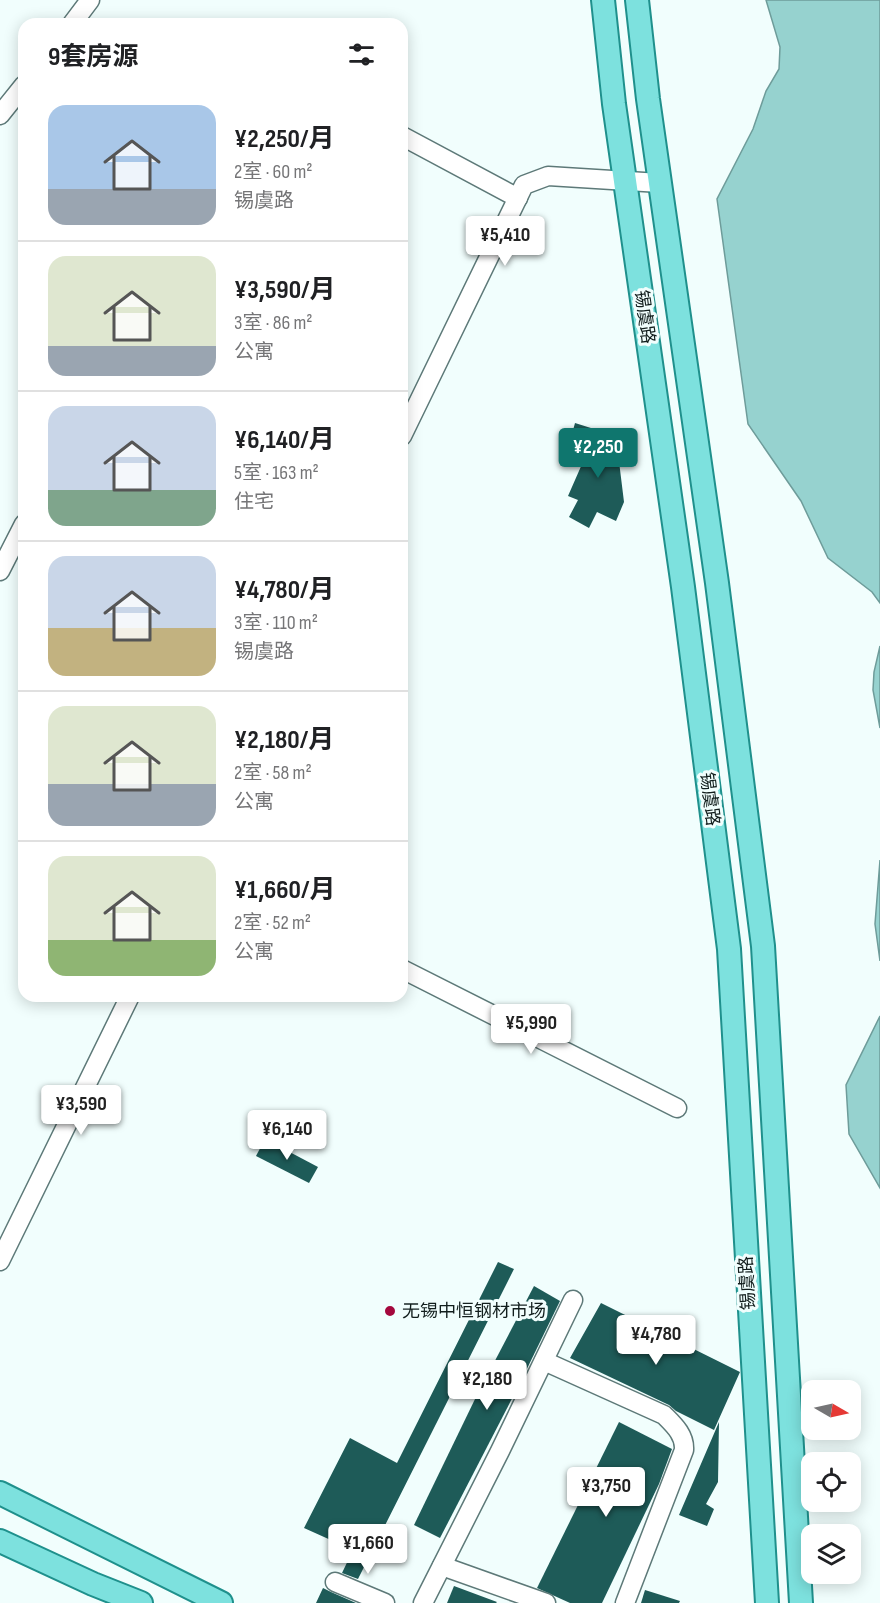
<!DOCTYPE html>
<html lang="zh">
<meta charset="utf-8">
<style>
:root{--surface:#fff;--page:#f2f2f2;--text:#202124;--muted:#757577;--line:#e0e0e0;--accent:#0f766e}
body{margin:0;font-family:"Sofia Sans Condensed","Noto Sans SC",sans-serif;background:var(--page);color:var(--text);height:100vh;display:flex;flex-direction:column;font-size:22px;white-space:nowrap}
*{box-sizing:border-box;margin:0}
p{font-size:20px;color:var(--muted)}
.icon{flex:none;width:33px;height:33px;fill:none;stroke:currentColor;stroke-width:2;stroke-linecap:round;stroke-linejoin:round}
.map{position:relative;flex:1;overflow:hidden}
.side{position:absolute;left:18px;top:18px;width:390px;height:984px;display:flex;flex-direction:column;background:var(--surface);border-radius:18px;box-shadow:0 3px 15px #0003}
.side>*{flex:none}
.needle{width:39px;rotate:99deg}
.controls{position:absolute;left:801px;top:1380px;display:grid;gap:12px}
.controls a{display:grid;place-items:center;width:60px;height:60px;border-radius:12px;background:var(--surface);box-shadow:0 3px 15px #0003;font-size:30px}
.price{position:absolute;translate:-50% -51px;padding:0 14px;border-radius:6px;background:#fff;color:#222;font-size:20px;line-height:39px;filter:drop-shadow(0 2px 3px #0008)}
.price::after{content:'';position:absolute;left:50%;top:36px;width:18px;height:14px;margin-left:-9px;background:inherit;clip-path:polygon(0 0,100% 0,50% 100%)}
.price.selected{background:var(--accent);color:#fff}
ul{padding:0;list-style:none}
li{display:flex;align-items:center;gap:18px;height:150px;padding:0 30px}
li+li{border-top:2px solid var(--line)}
li span{display:grid;place-items:center;flex:none;width:168px;height:120px;border-radius:18px;color:#555}
li>.icon{margin-inline-start:auto}
span .icon{width:72px;height:72px;fill:#fffc;stroke-width:1}
li b{font-size:26px}
h2{display:flex;justify-content:space-between;align-items:center;height:72px;padding:0 30px;font-size:26px}
.map>svg:first-child{display:block}
.water{fill:#96d2cf;stroke:#6e9c9a;stroke-width:1.5}
.building{fill:#1e5b58}
.lines{fill:none;stroke-linecap:round;stroke-linejoin:round}
.minor-casing{stroke:#5d7978;stroke-width:21}
.major-casing{stroke:#1f908c;stroke-width:26}
.minor{stroke:#fff;stroke-width:18}
.major{stroke:#7de1de;stroke-width:22}
.poi-dot{fill:#a4083d;stroke:#f1fefd;stroke-width:2}
.labels{text-anchor:middle;stroke-width:6;stroke-linejoin:round;paint-order:stroke}
.street-label{font-size:18px;fill:#121e1d;stroke:#f1fefd}
.poi-label{font-size:18px;fill:#121e1d;stroke:#f1fefd;text-anchor:start}
</style>
<div class="map">
<svg width="880" height="1603" viewBox="0 0 880 1603">
<rect width="100%" height="100%" fill="#f1fefd"/>
<g class="water">
<path d="M 766,0 L 880,0 L 880,603 L 872,592 L 828,558 L 801,501 L 748,424 L 717,199 L 753,129 L 766,91 L 779,69 L 780,47 Z"/>
<path d="M 880,646 L 880,728 L 873,690 L 874,672 Z"/>
<path d="M 880,860 L 880,961 L 875,924 Z"/>
<path d="M 880,1016 L 880,1188 L 849,1134 L 846,1085 Z"/>
</g>
<g class="building">
<path d="M 575,423 L 610,434 L 609,436 L 616,437 L 624,502 L 616,521 L 597,512 L 589,528 L 569,517 L 578,500 L 568,496 L 593,439 L 572,434 Z"/>
<path d="M 265,1139 L 318,1167 L 309,1183 L 256,1156 Z"/>
<path d="M 498,1262 L 514,1269 L 358,1579 L 342,1573 L 353,1550 L 304,1528 L 350,1438 L 397,1463 Z"/>
<path d="M 534,1286 L 560,1301 L 520,1383 L 440,1538 L 414,1525 L 476,1397 Z"/>
<path d="M 601,1303 L 740,1372 L 714,1430 L 676,1411 L 669,1405 L 570,1358 Z"/>
<path d="M 619,1422 L 672,1449 L 659,1484 L 602,1603 L 570,1603 L 537,1588 Z"/>
<path d="M 719,1422 L 718,1482 L 706,1504 L 714,1509 L 707,1526 L 679,1515 Z"/>
<path d="M 454,1586 L 497,1602 L 496,1603 L 447,1603 Z"/>
<path d="M 323,1588 L 331,1592 L 356,1603 L 316,1603 Z"/>
<path d="M 645,1590 L 680,1601 L 679,1603 L 641,1603 Z"/>
</g>
<g class="lines">
<g class="minor-casing">
<g id="minor">
<path d="M 72,24 L 90,0"/>
<path d="M 0,115 L 24,85"/>
<path d="M 402,136 L 518,198"/>
<path d="M 402,436 L 524,185 L 548,176 L 660,183"/>
<path d="M 0,571 L 24,524"/>
<path d="M 402,969 L 677,1108"/>
<path d="M 0,1261 L 130,996"/>
<path d="M 544,1361 L 664,1415 C 674,1425 685,1435 684,1450 L 625,1603"/>
<path d="M 442,1566 L 546,1603"/>
<path d="M 335,1582 L 385,1603"/>
<path d="M 423,1603 L 500,1451 L 573,1300"/>
</g>
</g>
<g class="major-casing">
<g id="major">
<path d="M 603,0 L 614,104 L 683,587 L 729,949 L 767,1603"/>
<path d="M 637,0 L 648,99 L 717,583 L 763,946 L 801,1603"/>
<path d="M 0,1493 L 221,1603"/>
<path d="M 0,1541 L 93,1584 L 141,1603"/>
</g>
</g>
<use href="#minor" class="minor"/>
<use href="#major" class="major"/>
</g>
<circle class="poi-dot" cx="390" cy="1311" r="6"/>
<g class="labels">
<g class="street-label">
<text transform="translate(645 317) rotate(82)" y="6">锡虞路</text>
<text transform="translate(710 799) rotate(83)" y="6">锡虞路</text>
<text transform="translate(747 1283) rotate(-93)" y="6">锡虞路</text>
</g>
<g class="poi-label">
<text x="402" y="1317">无锡中恒钢材市场</text>
</g>
</g>
</svg>
<div class="controls">
<a><svg class="needle" viewBox="-14 -14 28 28"><path d="M0-13l5 13h-10z" fill="#e53935"/><path d="M0 13l5-13h-10z" fill="#757577"/></svg></a>
<a><svg class="icon" aria-label="locate" viewBox="0 0 24 24"><circle cx="12" cy="12" r="6"/><path d="M12 2v4M12 18v4M2 12h4M18 12h4"/></svg></a>
<a><svg class="icon" aria-label="layers" viewBox="0 0 24 24"><path d="M12 4l9 5-9 5-9-5zM3 14l9 5 9-5"/></svg></a>
</div>
<b class="price" style="left:505px;top:267px">¥5,410</b>
<b class="price selected" style="left:598px;top:479px">¥2,250</b>
<b class="price" style="left:531px;top:1055px">¥5,990</b>
<b class="price" style="left:81px;top:1136px">¥3,590</b>
<b class="price" style="left:287px;top:1161px">¥6,140</b>
<b class="price" style="left:656px;top:1366px">¥4,780</b>
<b class="price" style="left:487px;top:1411px">¥2,180</b>
<b class="price" style="left:606px;top:1518px">¥3,750</b>
<b class="price" style="left:368px;top:1575px">¥1,660</b>
<section class="side">
<h2>9套房源<svg class="icon" aria-label="filters" viewBox="0 0 24 24"><path d="M4 7h16M4 17h16"/><circle cx="9" cy="7" r="2"/><circle cx="15" cy="17" r="2"/></svg></h2>
<ul>
<li><span style="background:linear-gradient(#a9c7e8 70%,#9aa5b1 0)"><svg class="icon" aria-label="home" viewBox="0 0 24 24"><path d="M3 11l9-7 9 7M6 9v11h12V9"/></svg></span><div><b>¥2,250/月</b><p>2室 · 60 m²</p><p>锡虞路</p></div></li>
<li><span style="background:linear-gradient(#dfe7d0 75%,#9aa5b1 0)"><svg class="icon" aria-label="home" viewBox="0 0 24 24"><path d="M3 11l9-7 9 7M6 9v11h12V9"/></svg></span><div><b>¥3,590/月</b><p>3室 · 86 m²</p><p>公寓</p></div></li>
<li><span style="background:linear-gradient(#c9d6e8 70%,#7fa58c 0)"><svg class="icon" aria-label="home" viewBox="0 0 24 24"><path d="M3 11l9-7 9 7M6 9v11h12V9"/></svg></span><div><b>¥6,140/月</b><p>5室 · 163 m²</p><p>住宅</p></div></li>
<li><span style="background:linear-gradient(#c9d6e8 60%,#c2b280 0)"><svg class="icon" aria-label="home" viewBox="0 0 24 24"><path d="M3 11l9-7 9 7M6 9v11h12V9"/></svg></span><div><b>¥4,780/月</b><p>3室 · 110 m²</p><p>锡虞路</p></div></li>
<li><span style="background:linear-gradient(#dfe7d0 65%,#9aa5b1 0)"><svg class="icon" aria-label="home" viewBox="0 0 24 24"><path d="M3 11l9-7 9 7M6 9v11h12V9"/></svg></span><div><b>¥2,180/月</b><p>2室 · 58 m²</p><p>公寓</p></div></li>
<li><span style="background:linear-gradient(#dfe7d0 70%,#8fb573 0)"><svg class="icon" aria-label="home" viewBox="0 0 24 24"><path d="M3 11l9-7 9 7M6 9v11h12V9"/></svg></span><div><b>¥1,660/月</b><p>2室 · 52 m²</p><p>公寓</p></div></li>
</ul>
</section>
</div>
